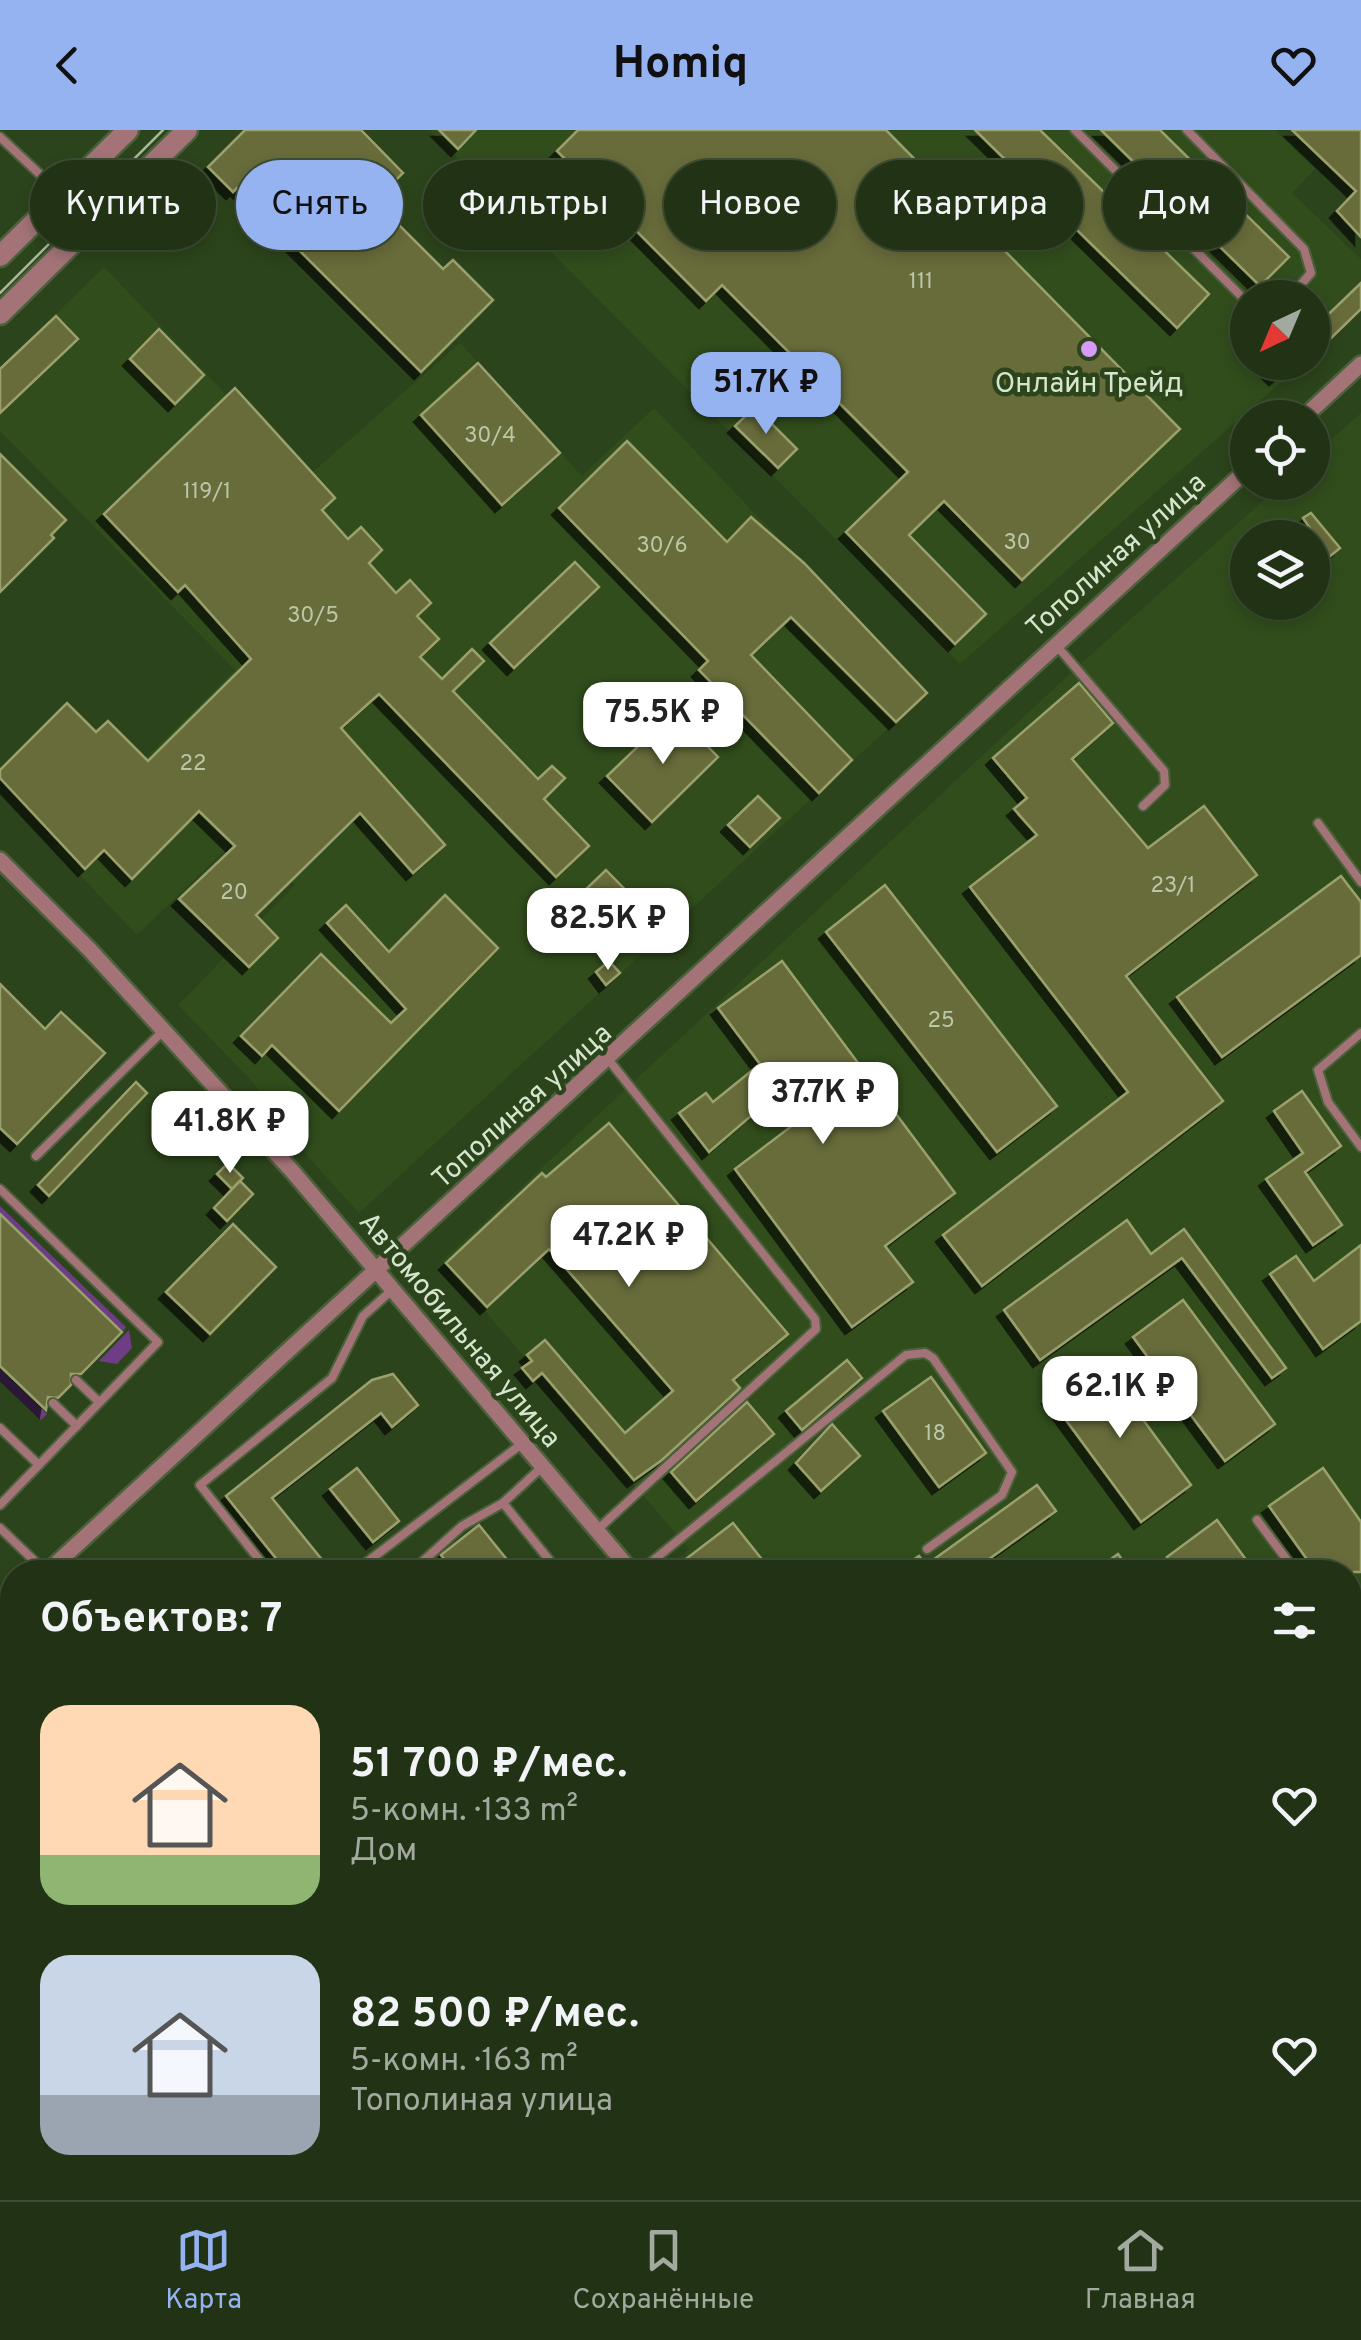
<!DOCTYPE html>
<html lang="ru">
<meta charset="utf-8">
<style>
:root{--surface:#213314;--page:#2d3f22;--text:#f1f3f6;--muted:#a2aaa0;--line:#3e4e34;--accent:#95b2f1}
body{margin:0;font-family:Overpass,sans-serif;background:var(--page);color:var(--text);height:100vh;display:flex;flex-direction:column;font-size:38px;white-space:nowrap}
*{box-sizing:border-box;margin:0}
p{font-size:32px;color:var(--muted)}
.icon{flex:none;width:55px;height:55px;fill:none;stroke:currentColor;stroke-width:2;stroke-linecap:round;stroke-linejoin:round}
.map{position:relative;flex:1;overflow:hidden}
.sheet{position:absolute;left:0px;top:1430px;width:1362px;height:640px;display:flex;flex-direction:column;background:var(--surface);border-radius:40px 40px 0 0;box-shadow:0 5px 15px #0003,0 0 0 2px var(--line)}
.sheet>*{flex:none}
.guide{position:absolute;left:30px;top:30px;width:1302px;height:90px;display:flex;gap:20px}
.needle{width:65px;rotate:224deg}
.fabs{position:absolute;left:1230px;top:150px;display:grid;gap:20px}
.fabs a{display:grid;place-items:center;width:100px;height:100px;border-radius:50%;background:var(--surface);box-shadow:0 5px 15px #0003,0 0 0 2px var(--line);font-size:50px}
.price{position:absolute;translate:-50% -85px;padding:0 22px;border-radius:20px;background:#fff;color:#222;font-size:32px;line-height:65px;filter:drop-shadow(0 2px 5px #0008)}
.price::after{content:'';position:absolute;left:50%;top:60px;width:30px;height:22px;margin-left:-15px;background:inherit;clip-path:polygon(0 0,100% 0,50% 100%)}
.price.active{background:var(--accent);color:#111}
ul{padding:0;list-style:none}
li{display:flex;align-items:center;gap:30px;height:250px;padding:0 40px}
li span{display:grid;place-items:center;flex:none;width:280px;height:200px;border-radius:30px;color:#555}
li>.icon{margin-inline-start:auto}
span .icon{width:120px;height:120px;fill:#fffc;stroke-width:1}
li b{font-size:42px}
h2{display:flex;justify-content:space-between;align-items:center;height:120px;padding:0 40px;font-size:42px}
.pill{padding:0 35px;border-radius:45px;background:var(--surface);box-shadow:0 5px 15px #0003,0 0 0 2px var(--line);font-size:35px;line-height:90px}
.pill.active{background:var(--accent);color:#111}
header{display:flex;justify-content:space-between;align-items:center;height:130px;padding:0 40px;background:var(--accent);color:#111;font-size:45px;font-weight:700}
.tabs{display:flex;justify-content:space-around;align-items:center;height:140px;border-top:2px solid var(--line);background:var(--surface);font-size:28px;color:var(--muted)}
.tabs a{display:grid;justify-items:center;gap:5px}
.tabs .active{color:var(--accent)}
.map>svg:first-child{display:block}
.built{fill:#314d1c;fill-rule:evenodd}
.green{fill:#6f3c86}
.building{fill:#676c3a;stroke:#9ba16d;stroke-width:2.5;filter:url(#shadow)}
.lines{fill:none;stroke-linecap:round;stroke-linejoin:round}
.service-casing{stroke:#4b613b;stroke-width:12}
.minor-casing{stroke:#4b613b;stroke-width:20}
.tertiary-casing{stroke:#4b613b;stroke-width:25}
.primary-casing{stroke:#4b613b;stroke-width:30}
.path{stroke:#6e8360;stroke-width:2.5;stroke-dasharray:5 8;stroke-linecap:butt}
.service{stroke:#a37377;stroke-width:8}
.minor{stroke:#a37377;stroke-width:15}
.tertiary{stroke:#a37377;stroke-width:20}
.primary{stroke:#fcaeb4;stroke-width:25}
.tram{stroke:#a7b99c;stroke-width:2.5}
.rail{stroke:#a7b99c;stroke-width:5;stroke-dasharray:15 8;stroke-linecap:butt}
.poi-dot{fill:#d89af8;stroke:#2c441b;stroke-width:4}
.labels{text-anchor:middle;stroke-width:9;stroke-linejoin:round;paint-order:stroke}
.number-label{font-size:22px;fill:#bac7a8}
.poi-label{font-size:28px;fill:#d6e5cd;stroke:#2c441b}
.street-label{font-size:28px;fill:#d6e5cd;stroke:#2c441b}
</style>
<header><svg class="icon" aria-label="back" viewBox="0 0 24 24"><path d="M15 5l-7 7 7 7"/></svg>Homiq<svg class="icon" aria-label="heart" viewBox="0 0 24 24"><path d="M12 20l-8-8c-3-5 5-10 8-4 3-6 11-1 8 4z"/></svg></header>
<div class="map">
<svg width="1361" height="2070" viewBox="0 0 1361 2070">
<defs>
<filter id="shadow"><feDropShadow dx="-7" dy="7" stdDeviation="0" flood-color="#0009"/></filter>
</defs>
<rect width="100%" height="100%" fill="#2c441b"/>
<g class="built">
<path d="M 430,0 L 1275,0 L 1315,39 L 1292,63 L 1361,129 L 1361,179 L 1313,224 L 1312,168 L 1248,168 L 1248,232 L 1303,233 L 960,534 Z"/>
<path d="M 104,137 L 306,348 L 460,213 L 582,346 L 654,278 L 927,563 L 359,1083 L 309,1028 L 250,949 L 178,875 L 295,755 L 243,703 L 137,805 L 54,718 L 235,540 L 0,301 L 0,239 Z"/>
<path d="M 1361,283 L 1361,1717 L 1357,1720 L 1350,1711 L 1350,1442 L 674,1442 L 669,1436 L 689,1419 L 442,1131 L 1076,538 L 1283,353 L 1312,352 L 1313,326 ZM 1248,408 L 1312,408 L 1312,472 L 1248,472 Z"/>
</g>
<g class="green">
<path d="M 0,1076 L 126,1197 L 123,1201 L 0,1083 Z"/>
<path d="M 129,1200 L 132,1218 L 117,1234 L 99,1231 Z"/>
<path d="M 0,1239 L 47,1284 L 41,1290 L 0,1251 Z"/>
<path d="M 1350,1759 L 1361,1761 L 1361,1795 L 1350,1803 Z"/>
</g>
<g class="building">
<path d="M 245,0 L 361,0 L 403,43 L 375,71 L 443,139 L 453,130 L 493,170 L 421,242 L 237,58 L 233,62 L 208,37 Z"/>
<path d="M 439,0 L 476,0 L 458,19 Z"/>
<path d="M 578,0 L 886,0 L 1180,299 L 1022,450 L 944,371 L 909,405 L 986,484 L 955,514 L 846,402 L 908,342 L 722,155 L 706,171 L 557,21 Z"/>
<path d="M 975,0 L 1040,0 L 1209,164 L 1177,198 Z"/>
<path d="M 1101,0 L 1160,0 L 1289,127 L 1260,156 Z"/>
<path d="M 1292,0 L 1361,0 L 1361,107 L 1337,81 L 1356,61 Z"/>
<path d="M 1361,153 L 1361,179 L 1326,213 L 1313,199 Z"/>
<path d="M 56,186 L 78,209 L 0,283 L 0,239 Z"/>
<path d="M 159,199 L 204,245 L 175,274 L 130,229 Z"/>
<path d="M 1260,232 L 1295,232 L 1276,248 Z"/>
<path d="M 478,233 L 560,323 L 502,375 L 421,285 Z"/>
<path d="M 235,258 L 335,368 L 322,380 L 348,409 L 361,397 L 382,420 L 369,433 L 396,463 L 410,450 L 431,473 L 417,486 L 439,509 L 420,527 L 442,549 L 472,519 L 484,531 L 453,561 L 538,649 L 552,636 L 565,648 L 544,669 L 589,716 L 556,747 L 379,564 L 341,598 L 445,715 L 413,743 L 360,683 L 256,785 L 278,808 L 249,837 L 179,769 L 235,716 L 199,681 L 132,749 L 104,720 L 85,739 L 0,648 L 0,640 L 67,573 L 96,602 L 108,591 L 148,631 L 251,529 L 185,455 L 178,462 L 104,384 Z"/>
<path d="M 755,277 L 797,319 L 778,338 L 735,296 Z"/>
<path d="M 627,311 L 727,412 L 751,387 L 804,433 L 927,563 L 896,592 L 791,487 L 751,525 L 852,630 L 819,663 L 699,540 L 708,531 L 559,378 Z"/>
<path d="M 0,324 L 66,390 L 51,405 L 54,408 L 0,462 Z"/>
<path d="M 1311,383 L 1340,418 L 1329,427 L 1303,388 Z"/>
<path d="M 575,432 L 599,457 L 514,538 L 490,513 Z"/>
<path d="M 1079,553 L 1113,593 L 1072,629 L 1148,718 L 1204,676 L 1257,745 L 1126,846 L 1223,971 L 982,1156 L 943,1105 L 1128,962 L 970,757 L 1037,705 L 1014,679 L 1027,668 L 993,628 Z"/>
<path d="M 674,582 L 718,627 L 652,692 L 607,646 Z"/>
<path d="M 758,666 L 780,688 L 750,717 L 728,695 Z"/>
<path d="M 606,740 L 644,779 L 621,803 L 582,763 Z"/>
<path d="M 1341,746 L 1361,772 L 1361,825 L 1222,927 L 1177,867 Z"/>
<path d="M 885,755 L 1057,976 L 997,1022 L 826,802 Z"/>
<path d="M 445,765 L 498,818 L 339,981 L 272,915 L 262,926 L 241,906 L 321,824 L 391,893 L 406,879 L 327,793 L 346,775 L 389,822 Z"/>
<path d="M 609,831 L 620,843 L 606,855 L 596,842 Z"/>
<path d="M 782,831 L 955,1063 L 885,1116 L 913,1152 L 852,1197 L 735,1039 L 801,989 L 780,961 L 709,1022 L 679,983 L 706,963 L 713,972 L 760,934 L 718,878 Z"/>
<path d="M 0,854 L 45,899 L 61,882 L 105,923 L 17,1014 L 0,998 Z"/>
<path d="M 136,952 L 147,963 L 49,1066 L 38,1055 Z"/>
<path d="M 1302,961 L 1341,1016 L 1305,1042 L 1342,1095 L 1313,1115 L 1266,1049 L 1303,1023 L 1274,981 Z"/>
<path d="M 609,993 L 788,1204 L 733,1250 L 740,1258 L 737,1261 L 662,1330 L 634,1350 L 542,1243 L 533,1251 L 522,1238 L 532,1231 L 527,1225 L 545,1210 L 625,1303 L 673,1261 L 549,1119 L 487,1177 L 446,1133 L 542,1043 L 546,1047 Z"/>
<path d="M 228,1033 L 243,1048 L 232,1059 L 217,1044 Z"/>
<path d="M 240,1051 L 253,1064 L 227,1091 L 214,1078 Z"/>
<path d="M 0,1084 L 122,1202 L 81,1244 L 71,1244 L 71,1255 L 58,1268 L 48,1267 L 46,1280 L 0,1236 Z"/>
<path d="M 1127,1090 L 1151,1124 L 1184,1099 L 1286,1238 L 1272,1248 L 1182,1128 L 1040,1230 L 1004,1180 Z"/>
<path d="M 233,1094 L 276,1137 L 210,1204 L 166,1162 Z"/>
<path d="M 1361,1115 L 1361,1191 L 1323,1219 L 1270,1144 L 1296,1126 L 1314,1151 Z"/>
<path d="M 1183,1170 L 1275,1294 L 1225,1331 L 1133,1207 Z"/>
<path d="M 847,1230 L 862,1248 L 802,1300 L 786,1281 Z"/>
<path d="M 1100,1231 L 1191,1355 L 1141,1392 L 1049,1267 Z"/>
<path d="M 393,1244 L 418,1275 L 392,1297 L 381,1283 L 272,1368 L 332,1442 L 287,1442 L 226,1366 L 372,1250 Z"/>
<path d="M 931,1247 L 986,1323 L 939,1357 L 883,1281 Z"/>
<path d="M 747,1272 L 774,1304 L 696,1371 L 671,1342 Z"/>
<path d="M 832,1294 L 860,1326 L 821,1361 L 796,1333 Z"/>
<path d="M 357,1338 L 399,1391 L 373,1412 L 330,1359 Z"/>
<path d="M 1323,1338 L 1361,1392 L 1361,1442 L 1316,1442 L 1269,1376 Z"/>
<path d="M 1037,1355 L 1056,1381 L 971,1442 L 896,1442 L 919,1426 L 926,1435 Z"/>
<path d="M 1217,1390 L 1255,1442 L 1178,1442 L 1167,1427 Z"/>
<path d="M 733,1393 L 772,1442 L 669,1442 Z"/>
<path d="M 479,1395 L 517,1442 L 454,1442 L 441,1425 Z"/>
<path d="M 1118,1424 L 1131,1442 L 1093,1442 Z"/>
</g>
<g class="lines">
<g class="service-casing">
<g id="service">
<path d="M 1075,0 L 1248,173"/>
<path d="M 1187,0 L 1304,119 L 1311,143 L 1289,168"/>
<path d="M 0,7 L 62,65"/>
<path d="M 1057,516 L 1164,641 L 1165,655 L 1143,676"/>
<path d="M 1318,693 L 1361,752"/>
<path d="M 1361,903 L 1318,940 L 1328,972 L 1361,1017"/>
<path d="M 36,1026 L 164,900"/>
<path d="M 0,1059 L 158,1212 L 0,1375"/>
<path d="M 76,1250 L 99,1272"/>
<path d="M 53,1273 L 77,1296"/>
<path d="M 0,1298 L 39,1335"/>
<path d="M 541,1338 L 503,1373 L 559,1442"/>
<path d="M 1257,1390 L 1296,1442"/>
<path d="M 0,1398 L 46,1442"/>
<path d="M 597,1400 L 816,1199 L 815,1189 L 608,929"/>
<path d="M 269,1442 L 200,1355 L 332,1248 L 363,1186 L 392,1160"/>
<path d="M 354,1442 L 524,1312"/>
<path d="M 411,1442 L 462,1396 L 503,1373"/>
<path d="M 639,1442 L 906,1225 L 925,1223 L 933,1228 L 1012,1342 L 1002,1365 L 927,1419"/>
<path d="M 1350,1694 L 1361,1708"/>
<path d="M 1350,1752 L 1361,1754"/>
<path d="M 812,2070 L 829,2058"/>
</g>
</g>
<g class="minor-casing">
<g id="minor">
<path d="M 1303,288 L 1361,234"/>
<path d="M 0,730 L 90,820 L 293,1042 L 632,1442"/>
<path d="M 47,1442 L 1248,339"/>
<path d="M 0,1486 L 12,1475"/>
</g>
</g>
<g class="tertiary-casing">
<g id="tertiary">
<path d="M 0,126 L 128,0"/>
<path d="M 0,184 L 187,0"/>
</g>
</g>
<g class="primary-casing">
<g id="primary">
<path d="M 1350,1831 L 1361,1822"/>
<path d="M 1350,1865 L 1361,1857"/>
<path d="M 1035,2070 L 1051,2058"/>
<path d="M 1083,2070 L 1099,2058"/>
</g>
</g>
<g class="path">
<path d="M 1350,1897 L 1361,1889"/>
<path d="M 996,2070 L 1012,2058"/>
<path d="M 1125,2070 L 1142,2058"/>
</g>
<use href="#service" class="service"/>
<use href="#minor" class="minor"/>
<use href="#tertiary" class="tertiary"/>
<use href="#primary" class="primary"/>
<path class="tram" d="M 0,163 L 163,0"/>
<g class="rail">
<path d="M 1350,2045 L 1361,2037"/>
<path d="M 1317,2070 L 1333,2058"/>
</g>
</g>
<circle class="poi-dot" cx="1089" cy="219" r="10"/>
<g class="labels">
<g class="number-label">
<text x="921" y="158">111</text>
<text x="490" y="312">30/4</text>
<text x="207" y="368">119/1</text>
<text x="1017" y="419">30</text>
<text x="662" y="422">30/6</text>
<text x="313" y="492">30/5</text>
<text x="193" y="640">22</text>
<text x="1173" y="762">23/1</text>
<text x="234" y="769">20</text>
<text x="941" y="897">25</text>
<text x="935" y="1310">18</text>
</g>
<g class="poi-label">
<text x="1089" y="262">Онлайн Трейд</text>
</g>
<g class="street-label">
<text transform="translate(1115 424) rotate(-42)" y="10">Тополиная улица</text>
<text transform="translate(521 975) rotate(-42)" y="10">Тополиная улица</text>
<text transform="translate(461 1199) rotate(50)" y="10">Автомобильная улица</text>
</g>
</g>
</svg>
<div class="fabs">
<a><svg class="needle" viewBox="-14 -14 28 28"><path d="M0-13l5 13h-10z" fill="#e53935"/><path d="M0 13l5-13h-10z" fill="#a2aaa0"/></svg></a>
<a><svg class="icon" aria-label="locate" viewBox="0 0 24 24"><circle cx="12" cy="12" r="6"/><path d="M12 2v4M12 18v4M2 12h4M18 12h4"/></svg></a>
<a><svg class="icon" aria-label="layers" viewBox="0 0 24 24"><path d="M12 4l9 5-9 5-9-5zM3 14l9 5 9-5"/></svg></a>
</div>
<b class="price active" style="left:766px;top:307px">51.7K ₽</b>
<b class="price" style="left:663px;top:637px">75.5K ₽</b>
<b class="price" style="left:608px;top:843px">82.5K ₽</b>
<b class="price" style="left:823px;top:1017px">37.7K ₽</b>
<b class="price" style="left:230px;top:1046px">41.8K ₽</b>
<b class="price" style="left:629px;top:1160px">47.2K ₽</b>
<b class="price" style="left:1120px;top:1311px">62.1K ₽</b>
<div class="guide">
<a class="pill">Купить</a>
<a class="pill active">Снять</a>
<a class="pill">Фильтры</a>
<a class="pill">Новое</a>
<a class="pill">Квартира</a>
<a class="pill">Дом</a>
</div>
<section class="sheet">
<h2>Объектов: 7<svg class="icon" aria-label="filters" viewBox="0 0 24 24"><path d="M4 7h16M4 17h16"/><circle cx="9" cy="7" r="2"/><circle cx="15" cy="17" r="2"/></svg></h2>
<ul>
<li><span style="background:linear-gradient(#ffd9b3 75%,#8fb573 0)"><svg class="icon" aria-label="home" viewBox="0 0 24 24"><path d="M3 11l9-7 9 7M6 9v11h12V9"/></svg></span><div><b>51 700 ₽/мес.</b><p>5-комн. · 133 m²</p><p>Дом</p></div><svg class="icon" aria-label="heart" viewBox="0 0 24 24"><path d="M12 20l-8-8c-3-5 5-10 8-4 3-6 11-1 8 4z"/></svg></li>
<li><span style="background:linear-gradient(#c9d6e8 70%,#9aa5b1 0)"><svg class="icon" aria-label="home" viewBox="0 0 24 24"><path d="M3 11l9-7 9 7M6 9v11h12V9"/></svg></span><div><b>82 500 ₽/мес.</b><p>5-комн. · 163 m²</p><p>Тополиная улица</p></div><svg class="icon" aria-label="heart" viewBox="0 0 24 24"><path d="M12 20l-8-8c-3-5 5-10 8-4 3-6 11-1 8 4z"/></svg></li>
</ul>
</section>
</div>
<nav class="tabs">
<a class="active"><svg class="icon" aria-label="map" viewBox="0 0 24 24"><path d="M3 6l6-2 6 2 6-2v14l-6 2-6-2-6 2zM9 4v14M15 6v14"/></svg>Карта</a>
<a><svg class="icon" aria-label="saved" viewBox="0 0 24 24"><path d="M7 4h10v16l-5-4-5 4z"/></svg>Сохранённые</a>
<a><svg class="icon" aria-label="home" viewBox="0 0 24 24"><path d="M3 11l9-7 9 7M6 9v11h12V9"/></svg>Главная</a>
</nav>
